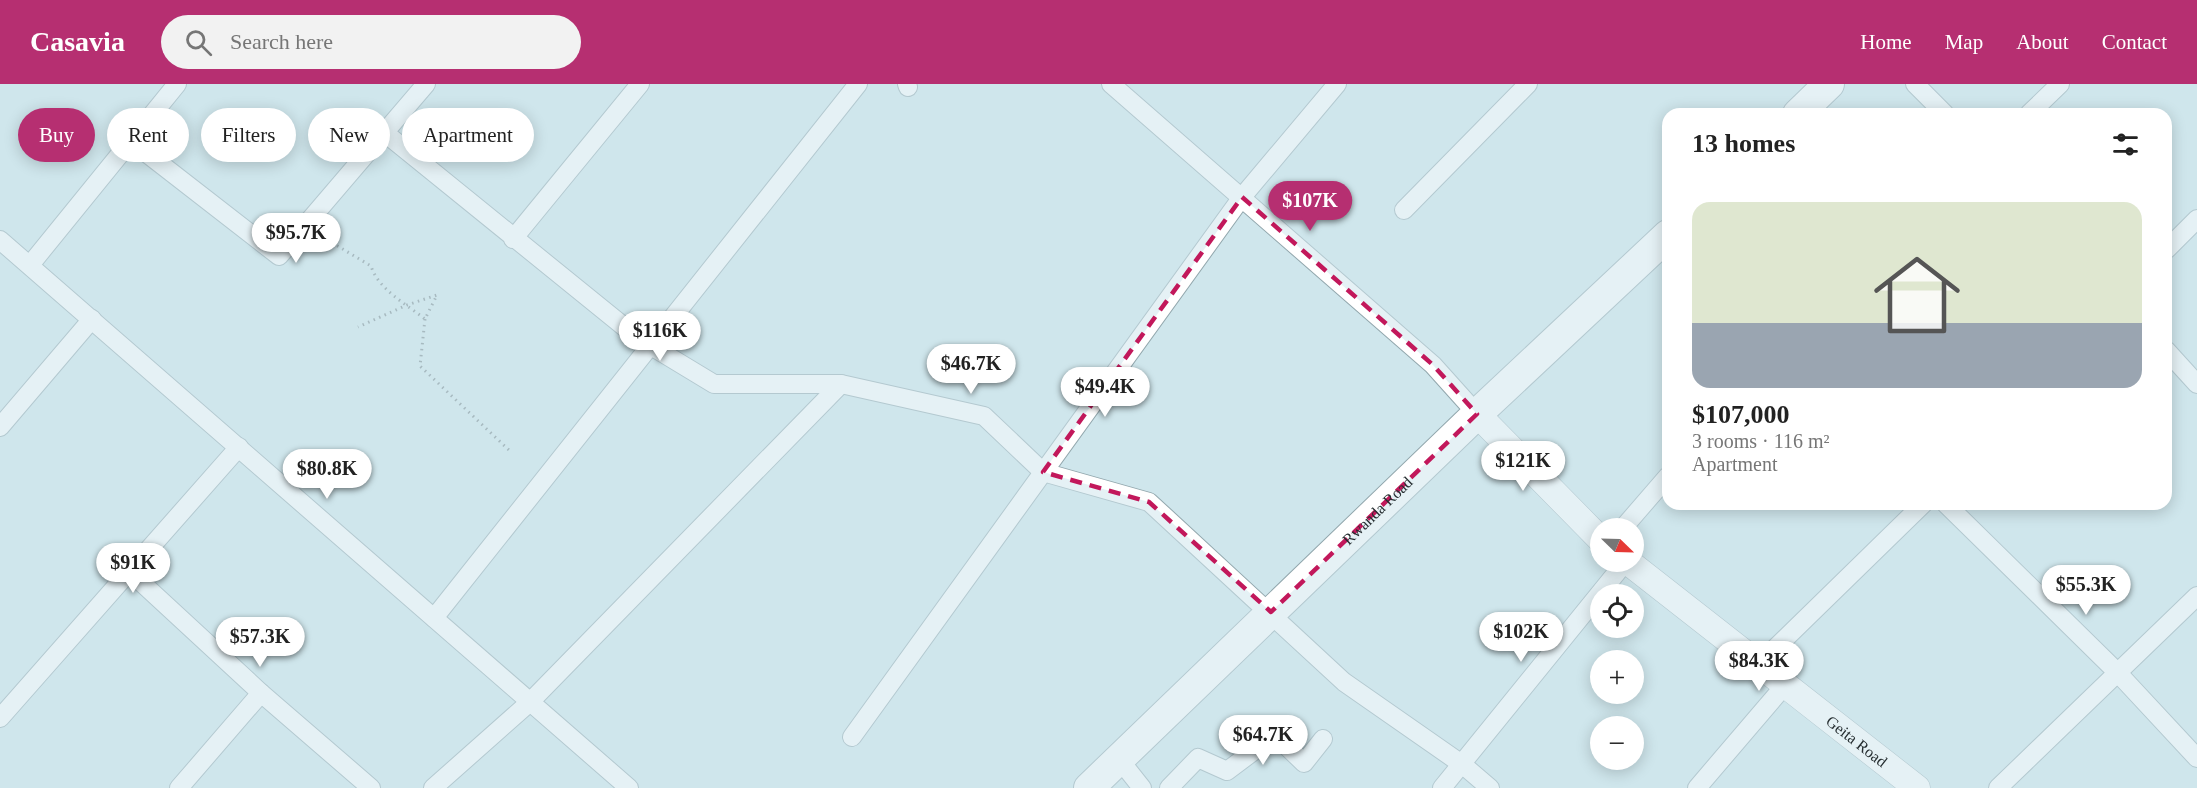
<!DOCTYPE html>
<meta charset="utf-8">
<style>
:root{--surface:#fff;--page:#f2f2f2;--text:#222;--muted:#767676;--line:#e0e0e0;--accent:#b62f71}
body{margin:0;font-family:"Times New Roman",serif;background:var(--page);color:var(--text);height:100vh;display:flex;flex-direction:column;font-size:22px;white-space:nowrap}
*{box-sizing:border-box;margin:0}
p{font-size:20px;color:var(--muted)}
.icon{flex:none;width:33px;height:33px;fill:none;stroke:currentColor;stroke-width:2;stroke-linecap:round;stroke-linejoin:round}
.map{position:relative;flex:1;overflow:hidden}
.side{position:absolute;left:1662px;top:24px;width:510px;height:402px;display:flex;flex-direction:column;background:var(--surface);border-radius:18px;box-shadow:0 3px 15px #0003}
.side>*{flex:none}
.guide{position:absolute;left:18px;top:24px;width:570px;height:54px;display:flex;gap:12px}
.needle{width:39px;rotate:113deg}
.buttons{position:absolute;left:1590px;top:434px;display:grid;gap:12px}
.buttons a{display:grid;place-items:center;width:54px;height:54px;border-radius:50%;background:var(--surface);box-shadow:0 3px 15px #0003;font-size:30px}
.price{position:absolute;translate:-50% -51px;padding:0 14px;border-radius:21px;background:#fff;color:#222;font-size:20px;line-height:39px;filter:drop-shadow(0 2px 3px #0008)}
.price::after{content:'';position:absolute;left:50%;top:36px;width:18px;height:14px;margin-left:-9px;background:inherit;clip-path:polygon(0 0,100% 0,50% 100%)}
.price.current{background:var(--accent);color:#fff}
ul{padding:0;list-style:none}
li{display:grid;align-content:center;gap:12px;height:318px;padding:0 30px}
li+li{border-top:2px solid var(--line)}
li span{display:grid;place-items:center;height:186px;border-radius:18px;color:#555}
li>.icon{margin-inline-start:auto}
span .icon{width:108px;height:108px;fill:#fffc;stroke-width:1}
li b{font-size:26px}
h2{display:flex;justify-content:space-between;align-items:center;height:72px;padding:0 30px;font-size:26px}
.tag{padding:0 21px;border-radius:27px;background:var(--surface);box-shadow:0 3px 15px #0003;font-size:21px;line-height:54px}
.tag.current{background:var(--accent);color:#fff}
header{display:flex;align-items:center;gap:36px;box-sizing:border-box;height:84px;padding:0 30px;background:var(--accent);color:#fff}
header strong{font-size:28px}
nav{display:flex;gap:33px;margin-inline-start:auto;font-size:21px}
.search{width:420px;height:54px;background:var(--page);display:flex;align-items:center;gap:15px;box-sizing:border-box;padding:0 21px;border-radius:33px;color:var(--muted);font-size:22px}
.map>svg:first-child{display:block}
.lines{fill:none;stroke-linecap:round;stroke-linejoin:round}
.minor-casing{stroke:#92a7ad;stroke-width:20}
.secondary-casing{stroke:#92a7ad;stroke-width:27}
.trunk-casing{stroke:#92a7ad;stroke-width:32}
.path{stroke:#76868a;stroke-width:3;stroke-dasharray:1.5 4.5;stroke-linecap:butt}
.minor{stroke:#fff;stroke-width:18}
.secondary{stroke:#fff;stroke-width:26}
.trunk{stroke:#fff;stroke-width:30}
.marked{fill:none;stroke:#c2185b;stroke-width:4.5;stroke-dasharray:12 8;stroke-linejoin:round}
.labels{text-anchor:middle;stroke-width:5;stroke-linejoin:round;paint-order:stroke}
.street-label{font-size:16px;fill:#262e31;stroke:#dcf3fa}
</style>
<header>
<strong>Casavia</strong>
<div class="search"><svg class="icon" aria-label="search" viewBox="0 0 24 24"><circle cx="10" cy="10" r="6"/><path d="M15 15l6 6"/></svg>Search here</div>
<nav><a>Home</a><a>Map</a><a>About</a><a>Contact</a></nav>
</header>
<div class="map">
<svg width="2197" height="704" viewBox="0 0 2197 704">
<rect width="100%" height="100%" fill="#cfe6ec"/>
<g class="lines">
<g class="minor-casing">
<g id="minor">
<path d="M 907,0 L 908,3"/>
<path d="M 1111,0 L 1433,281 L 1477,330"/>
<path d="M 1915,0 L 1945,30"/>
<path d="M 2029,30 L 2060,0"/>
<path d="M 385,49 L 638,254 L 714,300 L 841,300 L 984,332 L 1043,388 L 1149,418 L 1344,598 L 1463,681 L 1490,704"/>
<path d="M 131,57 L 279,172 L 426,0"/>
<path d="M 1404,126 L 1528,0"/>
<path d="M 513,155 L 640,0"/>
<path d="M 0,156 L 629,704"/>
<path d="M 2166,166 L 2197,135"/>
<path d="M 30,181 L 177,0"/>
<path d="M 2166,266 L 2197,300"/>
<path d="M 0,343 L 92,235"/>
<path d="M 1946,420 L 2117,588 L 2197,674"/>
<path d="M 1623,444 L 1668,392"/>
<path d="M 129,487 L 261,609 L 371,704"/>
<path d="M 434,534 L 858,0"/>
<path d="M 1759,580 L 1923,420"/>
<path d="M 0,634 L 239,363"/>
<path d="M 852,653 L 1242,113 L 1337,0"/>
<path d="M 1119,675 L 1142,704"/>
<path d="M 179,704 L 261,609"/>
<path d="M 433,704 L 530,618 L 841,300"/>
<path d="M 1169,704 L 1198,674 L 1227,687 L 1275,651 L 1304,679 L 1323,655"/>
<path d="M 1442,704 L 1626,477"/>
<path d="M 1697,704 L 1785,601"/>
<path d="M 1998,704 L 2197,512"/>
</g>
</g>
<g class="secondary-casing">
<g id="secondary">
<path d="M 1477,330 L 1600,455"/>
<path id="s1" d="M 1627,477 L 1917,704"/>
</g>
</g>
<g class="trunk-casing">
<g id="trunk">
<path d="M 1798,30 L 1829,0"/>
<path id="s2" d="M 1089,704 L 1477,330 L 1668,151"/>
</g>
</g>
<g class="path">
<path d="M 315,156 L 326,155 L 371,182 C 378,205 406,220 425,235 L 437,211 L 407,221 L 358,243"/>
<path d="M 425,235 L 420,282 L 511,368"/>
</g>
<use href="#minor" class="minor"/>
<use href="#secondary" class="secondary"/>
<use href="#trunk" class="trunk"/>
</g>
<path d="M0 0H2197V704H0ZM 1242,113 L 1433,281 L 1477,330 L 1271,528 L 1149,418 L 1043,388 Z" fill="#cfe6ec" fill-opacity=".55" fill-rule="evenodd"/>
<path class="marked" d="M 1242,113 L 1433,281 L 1477,330 L 1271,528 L 1149,418 L 1043,388 Z"/>
<g class="labels">
<g class="street-label">
<text dy="6" stroke="none"><textPath href="#s2" startOffset="400">Rwanda Road</textPath></text>
<text dy="6" stroke="none"><textPath href="#s1" startOffset="292">Geita Road</textPath></text>
</g>
</g>
</svg>
<div class="buttons">
<a><svg class="needle" viewBox="-14 -14 28 28"><path d="M0-13l5 13h-10z" fill="#e53935"/><path d="M0 13l5-13h-10z" fill="#767676"/></svg></a>
<a><svg class="icon" aria-label="locate" viewBox="0 0 24 24"><circle cx="12" cy="12" r="6"/><path d="M12 2v4M12 18v4M2 12h4M18 12h4"/></svg></a>
<a>+</a>
<a>−</a>
</div>
<b class="price current" style="left:1310px;top:148px">$107K</b>
<b class="price" style="left:296px;top:180px">$95.7K</b>
<b class="price" style="left:660px;top:278px">$116K</b>
<b class="price" style="left:971px;top:311px">$46.7K</b>
<b class="price" style="left:1105px;top:334px">$49.4K</b>
<b class="price" style="left:1523px;top:408px">$121K</b>
<b class="price" style="left:327px;top:416px">$80.8K</b>
<b class="price" style="left:133px;top:510px">$91K</b>
<b class="price" style="left:2086px;top:532px">$55.3K</b>
<b class="price" style="left:1521px;top:579px">$102K</b>
<b class="price" style="left:260px;top:584px">$57.3K</b>
<b class="price" style="left:1759px;top:608px">$84.3K</b>
<b class="price" style="left:1263px;top:682px">$64.7K</b>
<div class="guide">
<a class="tag current">Buy</a>
<a class="tag">Rent</a>
<a class="tag">Filters</a>
<a class="tag">New</a>
<a class="tag">Apartment</a>
</div>
<section class="side">
<h2>13 homes<svg class="icon" aria-label="filters" viewBox="0 0 24 24"><path d="M4 7h16M4 17h16"/><circle cx="9" cy="7" r="2"/><circle cx="15" cy="17" r="2"/></svg></h2>
<ul>
<li><span style="background:linear-gradient(#dfe7d0 65%,#9aa5b1 0)"><svg class="icon" aria-label="home" viewBox="0 0 24 24"><path d="M3 11l9-7 9 7M6 9v11h12V9"/></svg></span><div><b>$107,000</b><p>3 rooms · 116 m²</p><p>Apartment</p></div></li>
</ul>
</section>
</div>
